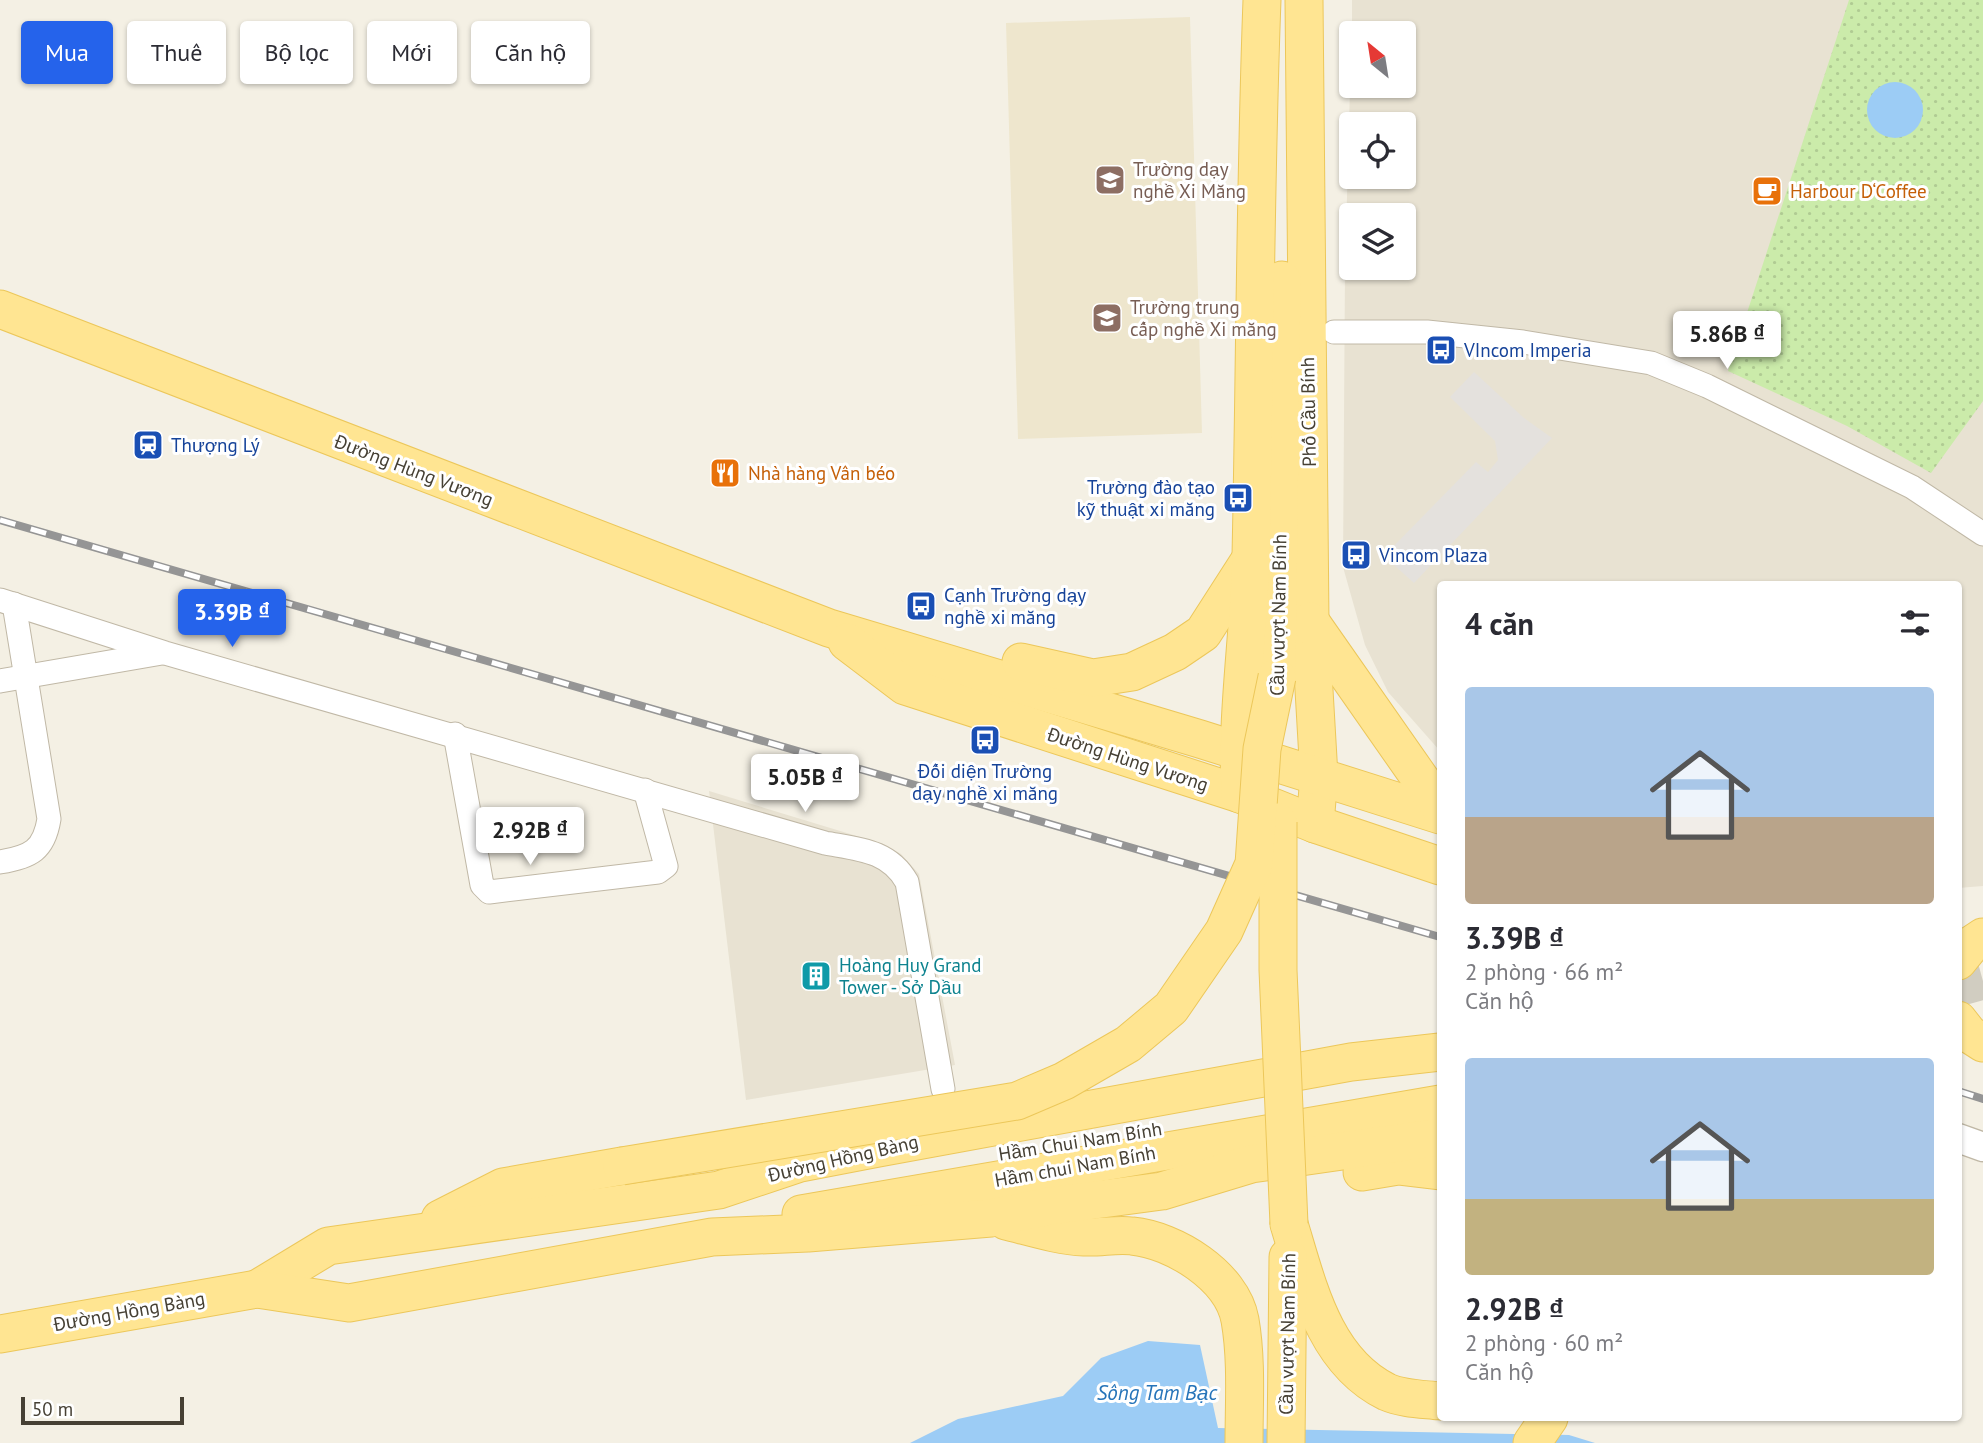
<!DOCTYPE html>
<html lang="vi">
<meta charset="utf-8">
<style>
:root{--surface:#fff;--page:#f7f7f7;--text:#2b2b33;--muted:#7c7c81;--accent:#2563eb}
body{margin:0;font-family:"PT Sans",sans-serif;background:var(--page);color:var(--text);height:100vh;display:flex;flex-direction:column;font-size:26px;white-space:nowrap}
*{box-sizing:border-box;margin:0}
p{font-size:23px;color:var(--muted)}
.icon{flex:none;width:38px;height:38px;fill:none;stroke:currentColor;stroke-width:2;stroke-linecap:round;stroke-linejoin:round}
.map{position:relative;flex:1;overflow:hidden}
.details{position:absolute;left:1437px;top:581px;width:525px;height:840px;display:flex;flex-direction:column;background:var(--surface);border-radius:7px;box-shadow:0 2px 5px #0004}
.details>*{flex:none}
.hud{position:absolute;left:21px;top:21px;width:665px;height:63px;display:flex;gap:14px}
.needle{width:46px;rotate:330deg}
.fabs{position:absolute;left:1339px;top:21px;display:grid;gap:14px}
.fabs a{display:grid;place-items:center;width:77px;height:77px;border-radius:7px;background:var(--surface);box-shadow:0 2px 5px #0004;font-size:35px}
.scale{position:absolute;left:21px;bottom:18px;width:163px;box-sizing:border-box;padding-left:7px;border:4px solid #464034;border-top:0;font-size:19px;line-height:24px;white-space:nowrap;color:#464034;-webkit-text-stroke:5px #fff;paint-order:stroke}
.price{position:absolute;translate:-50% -60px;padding:0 16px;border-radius:7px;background:#fff;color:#222;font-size:23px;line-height:46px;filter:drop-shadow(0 2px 4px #0008)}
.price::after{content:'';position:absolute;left:50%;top:42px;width:21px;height:16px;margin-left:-10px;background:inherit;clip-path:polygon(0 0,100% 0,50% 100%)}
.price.selected{background:var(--accent);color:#fff}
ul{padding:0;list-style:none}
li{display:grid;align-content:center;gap:14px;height:371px;padding:0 28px}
li span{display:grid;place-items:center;height:217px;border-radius:7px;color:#555}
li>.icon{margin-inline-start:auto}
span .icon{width:126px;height:126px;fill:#fffc;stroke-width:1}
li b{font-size:30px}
h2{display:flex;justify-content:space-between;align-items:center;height:84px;padding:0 28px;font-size:30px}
.tag{padding:0 24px;border-radius:7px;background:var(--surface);box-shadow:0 2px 5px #0004;font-size:24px;line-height:63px}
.tag.selected{background:var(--accent);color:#fff}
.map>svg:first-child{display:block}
.residential{fill:#e8e2d2;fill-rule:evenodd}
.education{fill:#eee6cd}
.park{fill:url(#park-dots)}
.parking{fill:#e4e1dd}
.water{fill:#9cccf5}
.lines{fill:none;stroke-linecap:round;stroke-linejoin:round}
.primary-tunnel{stroke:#d1cdc1;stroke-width:37;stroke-dasharray:37 18;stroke-linecap:butt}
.minor-casing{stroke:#c0b8a6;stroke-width:25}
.tertiary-casing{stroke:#c0b8a6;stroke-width:31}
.primary-casing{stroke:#ecc75a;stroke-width:39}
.minor{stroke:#fff;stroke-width:23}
.tertiary{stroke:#fff;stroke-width:28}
.primary{stroke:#ffe592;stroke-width:37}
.rail-casing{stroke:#959595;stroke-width:8}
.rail{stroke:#fff;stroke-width:5;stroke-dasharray:16;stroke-linecap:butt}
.primary-bridge-casing{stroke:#ecc75a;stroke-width:39;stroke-linecap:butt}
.primary-bridge{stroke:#ffe592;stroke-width:37}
.labels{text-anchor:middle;stroke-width:6;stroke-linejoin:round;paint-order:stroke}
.education-label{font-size:19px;fill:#785e54;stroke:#fff;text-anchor:start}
.food-label{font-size:19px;fill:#c56008;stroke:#fff;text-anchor:start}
.transit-label{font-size:19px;fill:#164399;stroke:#fff;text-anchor:start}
.street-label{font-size:19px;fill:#464034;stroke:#fff}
.culture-label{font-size:19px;fill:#0d838f;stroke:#fff;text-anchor:start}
.water-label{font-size:21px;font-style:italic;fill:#2674b9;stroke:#fff}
</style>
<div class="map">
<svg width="1983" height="1443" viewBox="0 0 1983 1443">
<defs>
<pattern id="park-dots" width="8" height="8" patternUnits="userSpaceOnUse" patternTransform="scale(1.75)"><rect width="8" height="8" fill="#cbebaa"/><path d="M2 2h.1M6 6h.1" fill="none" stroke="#b0cb93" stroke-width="1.8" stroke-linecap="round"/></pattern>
</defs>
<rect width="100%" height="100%" fill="#f4f0e4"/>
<g class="residential">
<path d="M 1352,0 L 1983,0 L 1983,886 L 1958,888 L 1958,584 L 1440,584 L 1440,751 L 1388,692 L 1365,645 L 1343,567 L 1345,269 L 1351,53 L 1351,86 L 1404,86 L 1404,33 L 1352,33 ZM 1351,124 L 1404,124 L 1404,177 L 1351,177 ZM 1351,215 L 1404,215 L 1404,268 L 1351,268 Z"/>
<path d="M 709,791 L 883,844 L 901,854 L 919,874 L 955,1065 L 746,1100 Z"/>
</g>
<path class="education" d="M 1190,17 L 1202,433 L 1018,439 L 1006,23 Z"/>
<path class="park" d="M 1849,0 L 1983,0 L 1983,401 L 1931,473 L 1847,426 L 1728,371 Z"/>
<path class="parking" d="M 1474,372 L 1524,418 L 1552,438 L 1414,583 L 1384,556 L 1476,462 L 1488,472 L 1498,460 L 1495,441 L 1450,397 Z"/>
<g class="water">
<circle cx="1895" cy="110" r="28"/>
<path d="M 1148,1341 L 1200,1345 L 1218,1428 L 1569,1435 L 1595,1443 L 910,1443 L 958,1419 L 1063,1396 L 1101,1358 Z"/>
</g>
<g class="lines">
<path class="primary-tunnel" d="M 1958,988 L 1983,981"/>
<g class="minor-casing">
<g id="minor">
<path d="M 1334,332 L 1427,332 L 1523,342 L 1651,363 L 1707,386 L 1912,487 L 1983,534"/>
<path d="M 0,600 L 165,653 L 825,843 C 858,849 889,850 907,882 L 943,1089"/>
<path d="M 0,681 L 162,653"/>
<path d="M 455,734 L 482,885 L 489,892 L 658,872 L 666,866 L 645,790"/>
<path d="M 0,862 C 31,857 44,850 49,819 L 14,604"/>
</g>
</g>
<g class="tertiary-casing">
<path id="tertiary" d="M 1958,1138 L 1983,1147"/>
</g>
<g class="primary-casing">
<g id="primary">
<path d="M 1304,0 L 1310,621 L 1319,776 L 1315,824"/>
<path d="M 0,309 L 829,628 L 1200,739 L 1440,815"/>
<path d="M 1310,621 L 1440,807"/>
<path d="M 847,642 L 905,686 L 1240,794 L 1315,824 L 1440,866"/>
<path d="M 1021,662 L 1093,678 L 1132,672 L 1175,652 L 1203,633 L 1248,563"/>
<path d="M 1277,677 L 1282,280"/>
<path d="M 1240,794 C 1236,714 1249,636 1251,556 C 1255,371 1255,185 1262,0"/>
<path d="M 1958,961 L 1971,945 L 1983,937"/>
<path d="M 1958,1020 L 1969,1034 L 1983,1043"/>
<path d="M 1362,1172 L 1398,1166 L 1440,1171"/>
<path d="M 801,1214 L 1440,1104"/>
<path d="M 440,1219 L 503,1187 L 622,1166"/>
<path d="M 1006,1221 C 1031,1227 1058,1236 1084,1237 C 1100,1238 1116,1234 1132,1236 C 1174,1240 1232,1276 1240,1320 C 1247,1360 1244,1403 1244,1443"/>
<path d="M 1289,1224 C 1308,1286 1324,1361 1387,1392 C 1403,1399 1423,1399 1440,1401"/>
<path d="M 257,1289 L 328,1246 L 719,1190 L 800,1163 L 878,1148 L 1351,1062 L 1440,1052"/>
<path d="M 0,1334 L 257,1289 L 349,1303 L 712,1237 L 808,1233 L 991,1218 L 1050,1206 L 1162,1191 L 1251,1164 L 1440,1137"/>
<path d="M 1286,1443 L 1288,1257"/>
<path d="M 1532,1443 L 1549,1418"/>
</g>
</g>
<use href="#minor" class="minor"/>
<use href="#tertiary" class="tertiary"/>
<use href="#primary" class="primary"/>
<g class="rail-casing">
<g id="rail">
<path d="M 0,520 L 1440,937"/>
<path d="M 1958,1091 L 1983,1099"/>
</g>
</g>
<use href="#rail" class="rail"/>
<g class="primary-bridge-casing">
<g id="primary-bridge">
<path d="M 1278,822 L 1278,970 L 1289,1224"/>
<path d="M 622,1166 L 1017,1101 L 1064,1081 L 1128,1044 L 1171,1008 L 1224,931 L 1254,864 L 1262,749 L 1277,677"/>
</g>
</g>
<use href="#primary-bridge" class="primary-bridge"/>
</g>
<defs>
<g id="school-square" transform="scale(1.575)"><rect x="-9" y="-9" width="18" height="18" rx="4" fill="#8d6e63" stroke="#fff"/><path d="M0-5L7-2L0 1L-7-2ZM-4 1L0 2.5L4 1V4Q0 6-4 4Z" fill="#fff"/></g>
<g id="cafe-square" transform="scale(1.575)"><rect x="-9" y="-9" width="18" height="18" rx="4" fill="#e8710a" stroke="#fff"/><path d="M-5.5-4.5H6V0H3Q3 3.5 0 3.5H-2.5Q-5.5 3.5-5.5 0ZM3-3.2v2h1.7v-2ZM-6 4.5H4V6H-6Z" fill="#fff"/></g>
<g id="university-square" transform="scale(1.575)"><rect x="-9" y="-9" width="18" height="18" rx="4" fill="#8d6e63" stroke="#fff"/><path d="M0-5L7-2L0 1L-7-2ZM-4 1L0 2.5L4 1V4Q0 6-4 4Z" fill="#fff"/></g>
<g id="bus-square" transform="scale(1.575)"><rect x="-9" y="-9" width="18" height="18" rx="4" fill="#1a4fb4" stroke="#fff"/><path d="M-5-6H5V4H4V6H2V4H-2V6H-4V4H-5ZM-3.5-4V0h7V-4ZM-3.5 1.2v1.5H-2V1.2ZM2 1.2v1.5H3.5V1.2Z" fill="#fff"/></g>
<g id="station-square" transform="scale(1.575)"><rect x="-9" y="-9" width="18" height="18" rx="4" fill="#1a4fb4" stroke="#fff"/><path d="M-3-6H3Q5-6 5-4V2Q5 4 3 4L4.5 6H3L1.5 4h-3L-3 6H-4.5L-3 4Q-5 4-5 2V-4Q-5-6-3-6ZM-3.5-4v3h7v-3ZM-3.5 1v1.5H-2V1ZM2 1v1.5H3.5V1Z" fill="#fff"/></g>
<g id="restaurant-square" transform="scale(1.575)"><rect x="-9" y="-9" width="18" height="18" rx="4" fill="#e8710a" stroke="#fff"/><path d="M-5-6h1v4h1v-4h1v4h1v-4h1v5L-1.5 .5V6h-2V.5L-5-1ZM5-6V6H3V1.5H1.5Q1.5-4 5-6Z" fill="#fff"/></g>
<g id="building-square" transform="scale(1.575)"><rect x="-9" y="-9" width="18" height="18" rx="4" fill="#0f9aa8" stroke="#fff"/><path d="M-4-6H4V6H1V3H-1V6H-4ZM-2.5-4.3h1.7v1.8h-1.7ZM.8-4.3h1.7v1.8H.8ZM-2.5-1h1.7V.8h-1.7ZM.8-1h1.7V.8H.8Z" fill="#fff"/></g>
</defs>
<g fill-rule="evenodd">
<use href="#school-square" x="1110" y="180"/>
<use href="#cafe-square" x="1767" y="191"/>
<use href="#university-square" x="1107" y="318"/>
<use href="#bus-square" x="1441" y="350"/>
<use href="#station-square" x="148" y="445"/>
<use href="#restaurant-square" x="725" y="473"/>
<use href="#bus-square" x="1238" y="498"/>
<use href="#bus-square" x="1356" y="555"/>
<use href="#bus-square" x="921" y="606"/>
<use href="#bus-square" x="985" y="740"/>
<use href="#building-square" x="816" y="976"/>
</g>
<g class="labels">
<g class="education-label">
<text x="1133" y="176">Trường dạy<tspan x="1133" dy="22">nghề Xi Măng</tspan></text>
<text x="1130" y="314">Trường trung<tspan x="1130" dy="22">cấp nghề Xi măng</tspan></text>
</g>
<g class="food-label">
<text x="1790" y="198">Harbour D‘Coffee</text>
<text x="748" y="480">Nhà hàng Vân béo</text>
</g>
<g class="transit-label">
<text x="1464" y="357">VIncom Imperia</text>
<text x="171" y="452">Thượng Lý</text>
<text x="1215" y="494" text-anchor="end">Trường đào tạo<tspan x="1215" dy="22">kỹ thuật xi măng</tspan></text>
<text x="1379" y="562">Vincom Plaza</text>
<text x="944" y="602">Cạnh Trường dạy<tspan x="944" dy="22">nghề xi măng</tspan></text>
<text x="985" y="778" text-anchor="middle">Đối diện Trường<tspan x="985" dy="22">dạy nghề xi măng</tspan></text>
</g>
<g class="street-label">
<text transform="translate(1308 412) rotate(-91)" y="7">Phố Cầu Bính</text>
<text transform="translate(414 470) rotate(21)" y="7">Đường Hùng Vương</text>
<text transform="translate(1278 615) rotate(-89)" y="7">Cầu vượt Nam Bính</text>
<text transform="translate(1128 759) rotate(18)" y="7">Đường Hùng Vương</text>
<text transform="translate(1080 1141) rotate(-9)" y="7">Hầm Chui Nam Bính</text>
<text transform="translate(843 1158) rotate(-13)" y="7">Đường Hồng Bàng</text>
<text transform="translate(1075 1166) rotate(-10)" y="7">Hầm chui Nam Bính</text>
<text transform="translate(129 1311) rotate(-10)" y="7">Đường Hồng Bàng</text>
<text transform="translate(1287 1334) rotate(-89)" y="7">Cầu vượt Nam Bính</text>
</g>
<g class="culture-label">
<text x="839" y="972">Hoàng Huy Grand<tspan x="839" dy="22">Tower - Sở Dầu</tspan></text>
</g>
<g class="water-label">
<text x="1157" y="1400">Sông Tam Bạc</text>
</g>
</g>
</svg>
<div class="fabs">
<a><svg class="needle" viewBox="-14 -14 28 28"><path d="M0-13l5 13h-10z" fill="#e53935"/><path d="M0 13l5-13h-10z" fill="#7c7c81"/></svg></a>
<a><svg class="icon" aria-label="locate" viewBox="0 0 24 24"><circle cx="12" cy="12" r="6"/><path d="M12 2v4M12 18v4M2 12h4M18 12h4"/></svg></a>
<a><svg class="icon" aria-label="layers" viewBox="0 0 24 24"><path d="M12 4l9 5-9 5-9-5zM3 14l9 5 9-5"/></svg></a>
</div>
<div class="scale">50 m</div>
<b class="price" style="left:1727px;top:371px">5.86B ₫</b>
<b class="price selected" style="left:232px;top:649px">3.39B ₫</b>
<b class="price" style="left:805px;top:814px">5.05B ₫</b>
<b class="price" style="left:530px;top:867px">2.92B ₫</b>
<div class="hud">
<a class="tag selected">Mua</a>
<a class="tag">Thuê</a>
<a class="tag">Bộ lọc</a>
<a class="tag">Mới</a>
<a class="tag">Căn hộ</a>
</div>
<section class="details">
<h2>4 căn<svg class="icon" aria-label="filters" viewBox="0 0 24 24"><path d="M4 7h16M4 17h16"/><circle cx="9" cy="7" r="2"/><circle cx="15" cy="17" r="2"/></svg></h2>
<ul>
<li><span style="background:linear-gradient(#a9c7e8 60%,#b9a48a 0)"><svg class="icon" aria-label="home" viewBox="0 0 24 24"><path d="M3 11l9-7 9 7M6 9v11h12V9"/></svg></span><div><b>3.39B ₫</b><p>2 phòng · 66 m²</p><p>Căn hộ</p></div></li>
<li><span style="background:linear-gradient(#a9c7e8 65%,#c2b280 0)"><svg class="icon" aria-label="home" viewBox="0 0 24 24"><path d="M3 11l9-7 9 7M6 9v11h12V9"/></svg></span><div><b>2.92B ₫</b><p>2 phòng · 60 m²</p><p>Căn hộ</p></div></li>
</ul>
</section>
</div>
